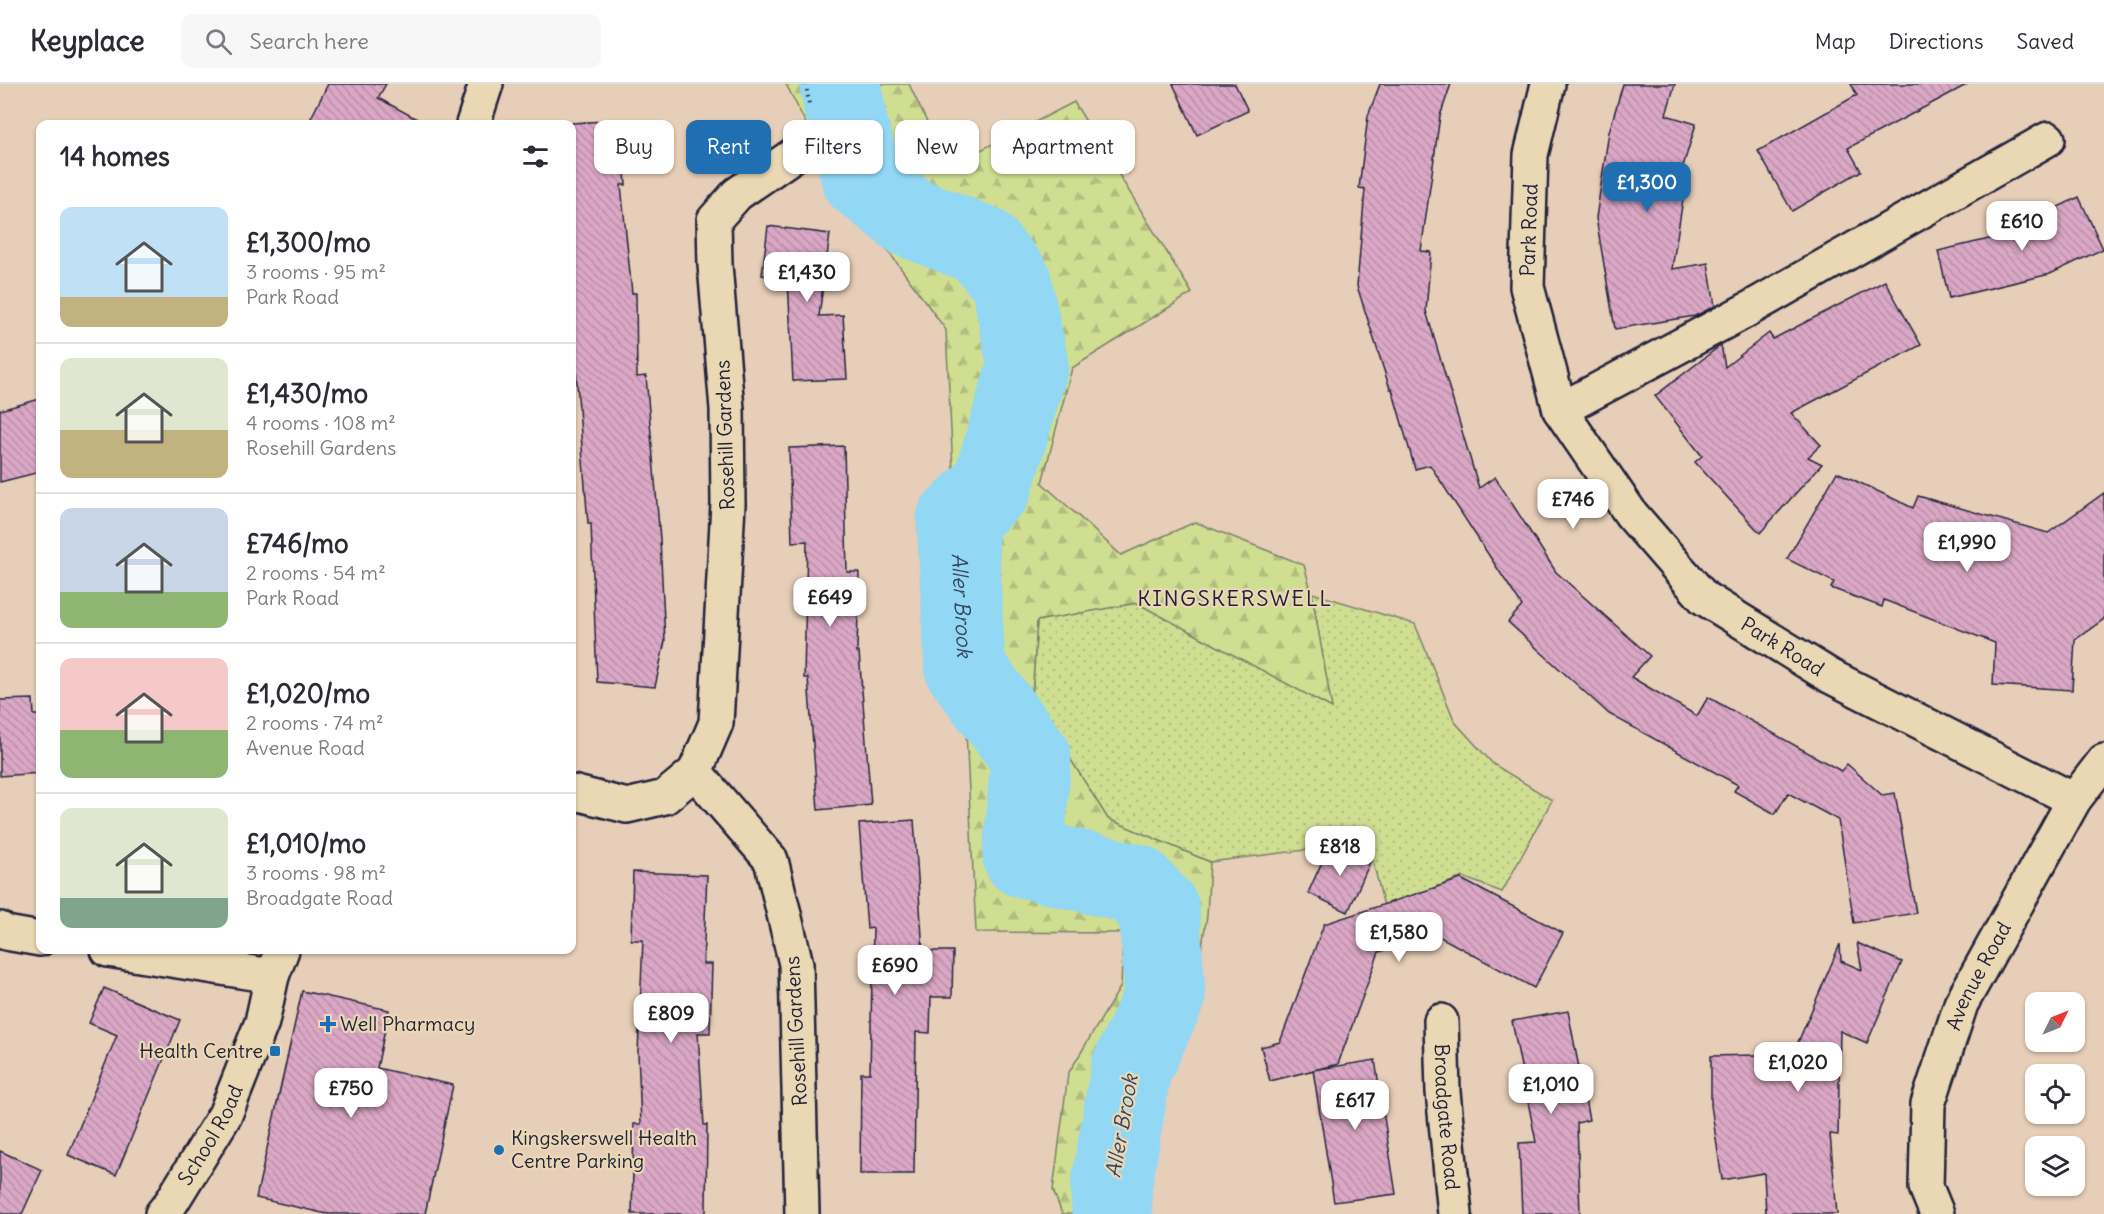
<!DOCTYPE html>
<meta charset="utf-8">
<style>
:root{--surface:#fff;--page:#f7f7f7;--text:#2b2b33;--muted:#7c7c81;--line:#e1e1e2;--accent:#1f6fb2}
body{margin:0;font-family:Delius,sans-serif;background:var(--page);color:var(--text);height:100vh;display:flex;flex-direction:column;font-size:22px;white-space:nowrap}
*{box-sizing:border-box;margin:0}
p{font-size:20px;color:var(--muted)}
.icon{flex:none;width:33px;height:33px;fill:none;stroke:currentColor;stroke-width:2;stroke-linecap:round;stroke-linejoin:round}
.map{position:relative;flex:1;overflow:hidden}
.drawer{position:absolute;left:36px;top:36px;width:540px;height:834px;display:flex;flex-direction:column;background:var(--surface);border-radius:12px;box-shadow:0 2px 4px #0004}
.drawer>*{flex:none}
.guide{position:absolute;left:594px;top:36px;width:570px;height:54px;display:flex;gap:12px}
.needle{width:39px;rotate:47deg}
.fabs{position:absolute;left:2025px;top:908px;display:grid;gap:12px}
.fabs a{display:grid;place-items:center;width:60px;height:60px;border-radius:12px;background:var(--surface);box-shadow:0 2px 4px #0004;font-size:30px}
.price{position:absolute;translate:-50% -51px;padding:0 14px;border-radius:12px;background:#fff;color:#222;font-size:20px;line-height:39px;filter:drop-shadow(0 2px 3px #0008)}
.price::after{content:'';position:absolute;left:50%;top:36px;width:18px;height:14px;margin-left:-9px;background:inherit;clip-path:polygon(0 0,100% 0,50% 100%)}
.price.active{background:var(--accent);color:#fff}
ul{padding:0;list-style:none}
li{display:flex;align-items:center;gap:18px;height:150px;padding:0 24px}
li+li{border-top:2px solid var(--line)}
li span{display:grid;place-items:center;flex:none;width:168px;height:120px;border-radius:12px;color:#555}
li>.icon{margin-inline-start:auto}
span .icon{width:72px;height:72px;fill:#fffc;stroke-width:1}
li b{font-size:26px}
h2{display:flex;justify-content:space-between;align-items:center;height:72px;padding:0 24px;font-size:26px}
.chip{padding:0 21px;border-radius:12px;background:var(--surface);box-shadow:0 2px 4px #0004;font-size:21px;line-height:54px}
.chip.active{background:var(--accent);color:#fff}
header{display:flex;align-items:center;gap:36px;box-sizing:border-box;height:84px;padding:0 30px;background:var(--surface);border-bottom:2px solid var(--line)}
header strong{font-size:28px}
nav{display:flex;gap:33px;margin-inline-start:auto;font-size:21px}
.search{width:420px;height:54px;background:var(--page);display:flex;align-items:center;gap:15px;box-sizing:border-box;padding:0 21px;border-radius:12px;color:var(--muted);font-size:22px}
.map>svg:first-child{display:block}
.grass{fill:url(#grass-dots);stroke:#798066;stroke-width:1.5}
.forest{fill:url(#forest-firs);stroke:#798066;stroke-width:1.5}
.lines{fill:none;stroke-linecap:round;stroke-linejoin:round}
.river{stroke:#92d7f4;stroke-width:81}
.building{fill:url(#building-back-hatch);stroke:#22223b;stroke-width:1.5}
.minor-casing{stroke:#22223b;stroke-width:38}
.path{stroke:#22223b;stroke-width:4;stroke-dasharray:1.5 4.5;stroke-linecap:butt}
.minor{stroke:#ead8b5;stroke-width:33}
.poi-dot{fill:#1f6fb2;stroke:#ead8b5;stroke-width:2}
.labels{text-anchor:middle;stroke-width:4.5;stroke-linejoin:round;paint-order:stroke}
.street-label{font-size:20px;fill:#22223b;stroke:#ead8b5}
.poi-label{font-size:20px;fill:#22223b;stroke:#ead8b5;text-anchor:start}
.water-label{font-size:21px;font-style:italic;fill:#384660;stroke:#ead8b5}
.quarter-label{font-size:22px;letter-spacing:1.5px;fill:#22223b;stroke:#ead8b5}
</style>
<header>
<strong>Keyplace</strong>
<div class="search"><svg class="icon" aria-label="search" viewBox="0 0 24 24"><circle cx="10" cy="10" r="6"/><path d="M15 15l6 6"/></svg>Search here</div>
<nav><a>Map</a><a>Directions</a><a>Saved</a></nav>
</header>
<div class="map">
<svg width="2104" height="1130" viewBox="0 0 2104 1130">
<defs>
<pattern id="grass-dots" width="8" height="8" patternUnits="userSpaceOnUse" patternTransform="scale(1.5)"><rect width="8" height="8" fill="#d0de92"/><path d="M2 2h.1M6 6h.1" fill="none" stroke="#b2be7f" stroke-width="1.8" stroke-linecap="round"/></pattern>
<pattern id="forest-firs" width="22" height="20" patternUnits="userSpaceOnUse" patternTransform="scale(1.5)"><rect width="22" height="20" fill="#d0de92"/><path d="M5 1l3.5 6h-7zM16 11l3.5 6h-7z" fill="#b2be7f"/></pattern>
<pattern id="building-back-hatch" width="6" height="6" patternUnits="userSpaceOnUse" patternTransform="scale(1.5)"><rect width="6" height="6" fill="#daa7c4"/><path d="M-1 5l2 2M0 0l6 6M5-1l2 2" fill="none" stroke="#bb8fa9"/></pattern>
</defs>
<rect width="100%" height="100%" fill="#e7ceb8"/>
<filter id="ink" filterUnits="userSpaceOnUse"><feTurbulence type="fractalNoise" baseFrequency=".0167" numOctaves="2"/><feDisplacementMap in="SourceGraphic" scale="12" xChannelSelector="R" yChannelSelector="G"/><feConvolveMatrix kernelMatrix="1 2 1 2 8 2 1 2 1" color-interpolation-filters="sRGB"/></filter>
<g filter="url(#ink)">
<path class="grass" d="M 1312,509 L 1415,540 L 1455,638 L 1493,680 L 1552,716 L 1502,808 L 1463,793 L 1384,822 L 1368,758 L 1210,778 L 1108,735 L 1032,614 L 1037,536 L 1137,519 L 1331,623 Z"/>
<path class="forest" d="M 786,0 L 909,0 L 948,83 L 1074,18 L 1192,209 L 1072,284 L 1042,399 L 1121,471 L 1195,438 L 1304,481 L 1312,510 L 1332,624 L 1137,519 L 1037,537 L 1032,614 L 1108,735 L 1210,778 L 1207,832 L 1196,897 L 1133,1042 L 1134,1130 L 1062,1130 L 1053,1106 L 1068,990 L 1121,902 L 1123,849 L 976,848 L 946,246 L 831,89 Z"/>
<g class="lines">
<path class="river" id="s1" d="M 840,0 L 848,43 L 862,95 L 910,133 L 981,161 L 1011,197 L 1028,281 L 992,402 L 957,436 L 965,584 L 1031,673 L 1023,773 L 1135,800 L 1159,826 L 1165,912 L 1131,985 L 1111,1104 L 1112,1130"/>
</g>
<g class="building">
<path d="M 328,0 L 386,0 L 378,14 L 426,40 L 308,40 Z"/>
<path d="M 1173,0 L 1235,0 L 1248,27 L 1197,51 Z"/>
<path d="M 1380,0 L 1451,0 L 1440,32 L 1421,167 L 1431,168 L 1426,227 L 1479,404 L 1495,393 L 1556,488 L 1650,572 L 1631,593 L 1697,632 L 1708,613 L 1841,687 L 1847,680 L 1882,711 L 1895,709 L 1916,829 L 1854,839 L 1838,736 L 1788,709 L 1775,730 L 1734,707 L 1738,701 L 1609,630 L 1508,538 L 1522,522 L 1430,381 L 1415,385 L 1392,305 L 1390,305 L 1357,202 L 1365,105 L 1359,104 L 1368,32 Z"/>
<path d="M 1623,0 L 1675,0 L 1666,31 L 1696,40 L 1673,115 L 1684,109 L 1672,185 L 1708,179 L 1715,222 L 1695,232 L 1615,245 L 1596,134 L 1609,48 Z"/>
<path d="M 1851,0 L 1968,0 L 1848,64 L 1861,87 L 1792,127 L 1758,67 L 1857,11 Z"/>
<path d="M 621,36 L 626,101 L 621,101 L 632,209 L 636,209 L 637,293 L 646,292 L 660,455 L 665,557 L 655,603 L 597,598 L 591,440 L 588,440 L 575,274 L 572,274 L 572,39 Z"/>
<path d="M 2079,113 L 2103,165 L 2050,190 L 1949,214 L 1938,167 L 1993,154 Z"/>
<path d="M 768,142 L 830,150 L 819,232 L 843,231 L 847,295 L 793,297 L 788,195 L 762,191 Z"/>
<path d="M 1885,197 L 1921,261 L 1791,329 L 1821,361 L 1808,373 L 1822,380 L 1760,449 L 1695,378 L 1702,372 L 1655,312 L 1721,261 L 1725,283 L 1769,249 L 1773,255 Z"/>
<path d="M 40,315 L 40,388 L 0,398 L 0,326 Z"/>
<path d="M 844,362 L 847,488 L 859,488 L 857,568 L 859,568 L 871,721 L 818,726 L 808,594 L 804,594 L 807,457 L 792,458 L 789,364 Z"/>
<path d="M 1837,388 L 1913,424 L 1918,412 L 2048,449 L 2104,409 L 2104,535 L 2075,556 L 2072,606 L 1993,601 L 1995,559 L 1884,516 L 1882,523 L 1831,504 L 1834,498 L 1787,475 Z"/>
<path d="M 33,615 L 34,631 L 40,631 L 40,689 L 0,692 L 0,616 Z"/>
<path d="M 914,736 L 923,867 L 953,867 L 952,913 L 931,913 L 930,949 L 916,948 L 914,1090 L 860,1090 L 861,989 L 870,989 L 873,844 L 867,845 L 859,740 Z"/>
<path d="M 1331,758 L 1371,776 L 1348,828 L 1308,809 Z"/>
<path d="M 633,788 L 707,791 L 703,880 L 712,880 L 710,949 L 698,949 L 704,1041 L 707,1041 L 706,1130 L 632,1130 L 634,1040 L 641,1040 L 638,968 L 643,856 L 631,856 Z"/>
<path d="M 1461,795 L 1563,849 L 1534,904 L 1435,850 L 1379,868 L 1338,980 L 1270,997 L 1261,963 L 1280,958 L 1324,840 Z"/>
<path d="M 1857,859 L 1902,878 L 1867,959 L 1840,947 L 1838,1051 L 1830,1050 L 1837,1130 L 1766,1130 L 1764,1089 L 1722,1096 L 1711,1021 L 1711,972 L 1793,970 L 1840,860 L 1841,877 L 1862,886 Z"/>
<path d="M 104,904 L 180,936 L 116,1091 L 68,1071 L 117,951 L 89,939 Z"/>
<path d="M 302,907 L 389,926 L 377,984 L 453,1001 L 425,1130 L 327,1130 L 256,1114 Z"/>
<path d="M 1568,927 L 1589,1036 L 1577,1039 L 1580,1130 L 1522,1130 L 1519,1059 L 1536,1058 L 1512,937 Z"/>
<path d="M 1375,976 L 1396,1110 L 1334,1118 L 1313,986 Z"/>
<path d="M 0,1067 L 42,1086 L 22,1130 L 0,1130 Z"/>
</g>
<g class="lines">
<g class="minor-casing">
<g id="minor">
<path id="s2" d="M 1548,0 L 1531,71 L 1527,203 L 1560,326 L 1631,430 L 1704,514 L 1830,592 L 2074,716"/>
<path d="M 473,40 L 486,0"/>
<path d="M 1560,326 L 1747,226 L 2048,55"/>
<path d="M 572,708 L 627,722 L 665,713 L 695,688"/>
<path d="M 0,845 L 6,849 L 40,855"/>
<path d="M 108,866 L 272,892"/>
<path id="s3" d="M 1441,937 L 1443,1008 L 1455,1130"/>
<path id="s4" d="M 162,1130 L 171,1119 L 225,1031 L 262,938 L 272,892 L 282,866"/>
<path d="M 802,1130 L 796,880 L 771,776 L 695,688 L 716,639 L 728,420 L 727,325 L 715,181 L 714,136 L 737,110 L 811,59"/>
<path id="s5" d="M 1937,1130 L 1926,1103 L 1928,1020 L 1961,920 L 2074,716 L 2104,677"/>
</g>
</g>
<path class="path" d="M 806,0 L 809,20"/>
<use href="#minor" class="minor"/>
</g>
</g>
<g class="poi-dot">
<path d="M325 931h6v6h6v6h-6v6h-6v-6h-6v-6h6z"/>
<rect x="269" y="961" width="12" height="12" rx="3"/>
<circle cx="499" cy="1066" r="6"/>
</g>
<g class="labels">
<g class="street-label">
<text transform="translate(1529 146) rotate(-88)" y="7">Park Road</text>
<text transform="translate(725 351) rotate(-92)" y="7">Rosehill Gardens</text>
<text dy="7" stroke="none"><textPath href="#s2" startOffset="662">Park Road</textPath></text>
<text dy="7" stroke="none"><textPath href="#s5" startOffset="250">Avenue Road</textPath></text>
<text transform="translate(796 947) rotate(-93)" y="7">Rosehill Gardens</text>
<text dy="7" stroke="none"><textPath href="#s3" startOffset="96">Broadgate Road</textPath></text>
<text dy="7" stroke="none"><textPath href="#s4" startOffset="93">School Road</textPath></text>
</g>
<g class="poi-label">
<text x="340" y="947">Well Pharmacy</text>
<text x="263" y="974" text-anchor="end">Health Centre</text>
<text x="511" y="1061">Kingskerswell Health<tspan x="511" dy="23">Centre Parking</tspan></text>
</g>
<g class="water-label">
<text dy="7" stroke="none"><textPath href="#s1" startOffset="628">Aller Brook</textPath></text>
<text transform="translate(1122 1042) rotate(-80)" y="7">Aller Brook</text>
</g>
<g class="quarter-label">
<text x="1235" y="522">KINGSKERSWELL</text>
</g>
</g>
</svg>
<div class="fabs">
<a><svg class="needle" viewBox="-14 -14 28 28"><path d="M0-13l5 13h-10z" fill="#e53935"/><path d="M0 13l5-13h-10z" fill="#7c7c81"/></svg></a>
<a><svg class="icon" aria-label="locate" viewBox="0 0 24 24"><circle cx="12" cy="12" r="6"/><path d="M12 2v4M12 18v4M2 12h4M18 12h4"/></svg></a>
<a><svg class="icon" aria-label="layers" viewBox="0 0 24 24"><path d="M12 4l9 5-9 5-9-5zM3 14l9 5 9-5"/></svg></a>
</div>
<b class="price active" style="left:1647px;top:129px">£1,300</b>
<b class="price" style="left:2022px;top:168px">£610</b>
<b class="price" style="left:807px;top:219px">£1,430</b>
<b class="price" style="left:1573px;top:446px">£746</b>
<b class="price" style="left:1967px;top:489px">£1,990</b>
<b class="price" style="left:830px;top:544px">£649</b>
<b class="price" style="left:1340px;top:793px">£818</b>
<b class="price" style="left:1399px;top:879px">£1,580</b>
<b class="price" style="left:895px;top:912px">£690</b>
<b class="price" style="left:671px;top:960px">£809</b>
<b class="price" style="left:1798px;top:1009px">£1,020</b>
<b class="price" style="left:1551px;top:1031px">£1,010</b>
<b class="price" style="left:351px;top:1035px">£750</b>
<b class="price" style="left:1355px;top:1047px">£617</b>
<div class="guide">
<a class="chip">Buy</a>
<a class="chip active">Rent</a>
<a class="chip">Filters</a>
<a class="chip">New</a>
<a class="chip">Apartment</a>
</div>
<section class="drawer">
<h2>14 homes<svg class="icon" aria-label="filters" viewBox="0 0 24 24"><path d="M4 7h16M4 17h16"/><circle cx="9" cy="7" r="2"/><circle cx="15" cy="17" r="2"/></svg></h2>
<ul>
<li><span style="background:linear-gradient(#bfe0f5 75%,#c2b280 0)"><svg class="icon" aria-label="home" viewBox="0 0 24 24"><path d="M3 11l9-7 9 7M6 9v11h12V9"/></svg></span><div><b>£1,300/mo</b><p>3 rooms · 95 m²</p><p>Park Road</p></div></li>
<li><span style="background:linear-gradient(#dfe7d0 60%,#c2b280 0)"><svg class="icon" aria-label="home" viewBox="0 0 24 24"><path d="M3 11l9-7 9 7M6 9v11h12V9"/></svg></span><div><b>£1,430/mo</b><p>4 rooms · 108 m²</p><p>Rosehill Gardens</p></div></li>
<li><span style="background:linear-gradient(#c9d6e8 70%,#8fb573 0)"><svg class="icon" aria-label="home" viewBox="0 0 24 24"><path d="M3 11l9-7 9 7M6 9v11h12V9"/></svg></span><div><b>£746/mo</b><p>2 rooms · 54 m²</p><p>Park Road</p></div></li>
<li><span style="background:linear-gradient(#f6c9c9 60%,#8fb573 0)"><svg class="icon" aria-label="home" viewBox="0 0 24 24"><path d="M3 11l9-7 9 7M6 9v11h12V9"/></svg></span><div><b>£1,020/mo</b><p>2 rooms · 74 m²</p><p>Avenue Road</p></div></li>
<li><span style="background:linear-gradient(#dfe7d0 75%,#7fa58c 0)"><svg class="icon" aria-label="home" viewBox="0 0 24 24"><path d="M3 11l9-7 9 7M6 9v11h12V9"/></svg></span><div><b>£1,010/mo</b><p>3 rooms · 98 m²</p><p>Broadgate Road</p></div></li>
</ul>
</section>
</div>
